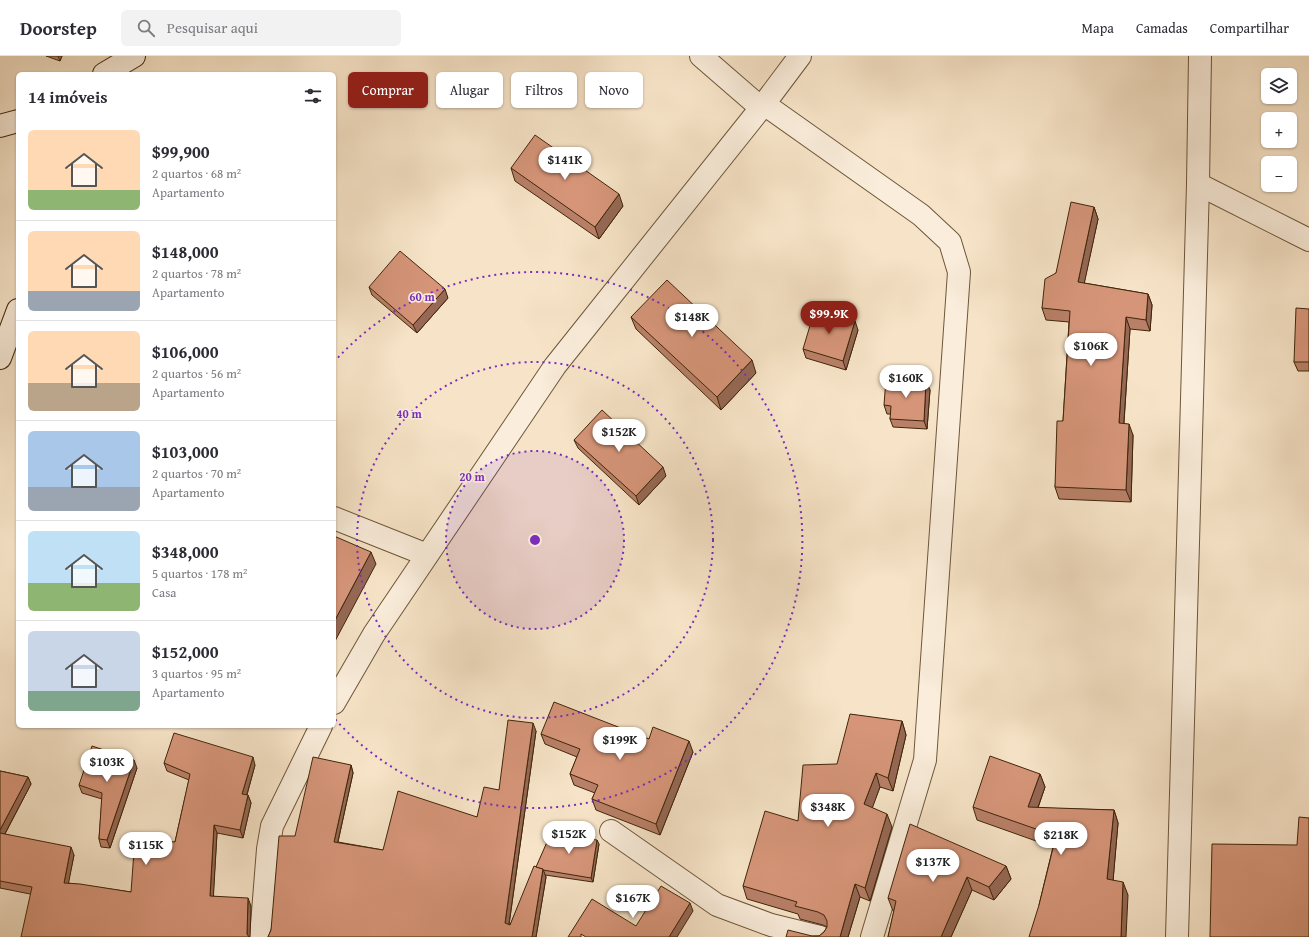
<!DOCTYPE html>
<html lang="pt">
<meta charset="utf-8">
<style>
:root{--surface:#fff;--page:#f2f2f3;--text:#2b2b33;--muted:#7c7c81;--line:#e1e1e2;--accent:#8f2418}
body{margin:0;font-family:"Gentium Book Plus",serif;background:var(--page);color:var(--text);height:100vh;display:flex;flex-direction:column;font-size:15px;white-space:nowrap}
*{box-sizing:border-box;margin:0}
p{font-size:13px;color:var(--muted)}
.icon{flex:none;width:22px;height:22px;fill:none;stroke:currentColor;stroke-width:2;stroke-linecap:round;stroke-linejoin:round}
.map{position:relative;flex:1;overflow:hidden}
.side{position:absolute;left:16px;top:16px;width:320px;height:656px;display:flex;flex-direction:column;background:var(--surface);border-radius:6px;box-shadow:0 1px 3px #0004}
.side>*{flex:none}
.banner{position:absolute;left:348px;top:16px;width:380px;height:36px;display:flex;gap:8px}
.fabs{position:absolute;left:1261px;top:12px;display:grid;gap:8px}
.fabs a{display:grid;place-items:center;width:36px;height:36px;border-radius:6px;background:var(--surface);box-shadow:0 1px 3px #0004;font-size:20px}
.price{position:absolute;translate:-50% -34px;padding:0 9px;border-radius:14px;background:#fff;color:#222;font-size:13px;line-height:26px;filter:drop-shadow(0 1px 2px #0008)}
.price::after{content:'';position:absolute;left:50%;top:24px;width:12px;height:9px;margin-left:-6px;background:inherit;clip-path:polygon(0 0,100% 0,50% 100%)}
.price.on{background:var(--accent);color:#fff}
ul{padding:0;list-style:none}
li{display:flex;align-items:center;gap:12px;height:100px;padding:0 12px}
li+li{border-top:1px solid var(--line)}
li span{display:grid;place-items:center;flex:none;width:112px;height:80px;border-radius:6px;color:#555}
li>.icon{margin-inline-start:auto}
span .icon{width:48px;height:48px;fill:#fffc;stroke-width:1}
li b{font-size:17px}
h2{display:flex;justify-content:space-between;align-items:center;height:48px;padding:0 12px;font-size:17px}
.tag{padding:0 14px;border-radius:6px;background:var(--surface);box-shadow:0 1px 3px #0004;font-size:14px;line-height:36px}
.tag.on{background:var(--accent);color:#fff}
header{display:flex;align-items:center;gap:24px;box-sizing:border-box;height:56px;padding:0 20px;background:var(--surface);border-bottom:1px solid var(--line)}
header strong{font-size:19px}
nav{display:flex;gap:22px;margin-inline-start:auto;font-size:14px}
.search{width:280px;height:36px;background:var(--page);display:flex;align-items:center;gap:10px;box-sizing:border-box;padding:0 14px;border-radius:6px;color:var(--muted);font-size:15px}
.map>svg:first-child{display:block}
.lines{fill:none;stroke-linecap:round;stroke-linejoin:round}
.minor-casing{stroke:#6d5639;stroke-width:24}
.secondary-casing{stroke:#3f2609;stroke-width:24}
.minor{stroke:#faeddb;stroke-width:22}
.secondary{stroke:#faeddb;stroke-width:22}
.wall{fill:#b88068;stroke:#3f2609}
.shaded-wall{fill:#966855;stroke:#3f2609}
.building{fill:#d69579;stroke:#3f2609}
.ring{fill:none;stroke:#7b2cbf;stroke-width:2;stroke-dasharray:2 4}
.centre{fill:#7b2cbf;stroke:#faeddb;stroke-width:2}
.ring-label{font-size:12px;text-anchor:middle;font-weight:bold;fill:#7b2cbf;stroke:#faeddb;stroke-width:3.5;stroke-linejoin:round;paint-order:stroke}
</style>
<header>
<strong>Doorstep</strong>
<div class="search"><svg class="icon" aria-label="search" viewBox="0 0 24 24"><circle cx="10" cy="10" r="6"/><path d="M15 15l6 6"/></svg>Pesquisar aqui</div>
<nav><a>Mapa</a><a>Camadas</a><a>Compartilhar</a></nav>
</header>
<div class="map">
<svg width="1309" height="881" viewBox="0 0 1309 881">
<rect width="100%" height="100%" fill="#f7e4c8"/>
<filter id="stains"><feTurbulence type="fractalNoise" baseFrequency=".005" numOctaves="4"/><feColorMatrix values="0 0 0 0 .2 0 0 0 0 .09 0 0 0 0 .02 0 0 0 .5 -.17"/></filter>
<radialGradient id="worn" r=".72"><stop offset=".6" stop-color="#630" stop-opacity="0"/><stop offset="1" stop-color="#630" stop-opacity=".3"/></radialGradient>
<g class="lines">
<g class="minor-casing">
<g id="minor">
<path d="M 701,0 L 761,52"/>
<path d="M 764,48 L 921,159 L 950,186 L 959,216 L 925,704 L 872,881"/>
<path d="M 1198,128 L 1309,184"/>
<path d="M 334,462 L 427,499"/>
<path d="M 334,647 L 374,578 L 555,310 L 764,48 L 800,0"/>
<path d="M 611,775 L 717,849 L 771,869 L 820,881"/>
<path d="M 261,881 L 268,793 L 272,770 L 321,670"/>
<path d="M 1177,881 L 1198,128 L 1200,0"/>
</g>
</g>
<g class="secondary-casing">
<g id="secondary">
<path d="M 104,18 L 134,0"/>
<path d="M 0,70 L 18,65"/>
<path d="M 0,302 L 18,254"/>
</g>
</g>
<use href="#minor" class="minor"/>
<use href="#secondary" class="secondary"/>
</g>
<g class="wall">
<path d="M 46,0 L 62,0 L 60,5 Z"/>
<path d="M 511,112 L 623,150 L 599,183 L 515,125 Z"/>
<path d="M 1094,151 L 1098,163 L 1084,227 L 1148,238 L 1152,249 L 1150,275 L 1130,273 L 1124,367 L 1133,379 L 1131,446 L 1059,443 L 1055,431 L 1063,365 L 1069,266 L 1046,264 L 1042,252 L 1056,217 Z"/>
<path d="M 369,231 L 448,242 L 417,277 L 372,239 Z"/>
<path d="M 1309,253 L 1309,315 L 1298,315 L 1294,306 Z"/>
<path d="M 631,261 L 756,317 L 721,354 L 636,273 Z"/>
<path d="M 858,274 L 846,314 L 806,302 L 803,293 Z"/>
<path d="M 926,326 L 930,334 L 927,373 L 893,371 L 890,363 L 891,358 L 887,358 L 884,349 Z"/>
<path d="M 574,384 L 666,420 L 639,449 L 578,392 Z"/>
<path d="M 902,665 L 906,679 L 893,735 L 880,731 L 872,751 L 892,771 L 870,845 L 860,841 L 848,881 L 786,881 L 819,880 L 824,876 L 827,871 L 823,869 L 800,863 L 798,858 L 747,843 L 743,830 L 798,765 L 837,708 Z"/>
<path d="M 536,675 L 509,869 L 510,869 L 536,811 L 599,788 L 593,826 L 545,819 L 546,821 L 536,881 L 268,881 L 271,874 L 295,780 L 351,709 L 353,717 L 338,786 L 383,794 L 477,761 L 499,734 Z"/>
<path d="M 541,678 L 649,683 L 693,696 L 660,779 L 596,754 L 592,743 L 595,737 L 574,729 L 570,718 L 577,701 L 545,688 Z"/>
<path d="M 164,707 L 255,709 L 247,739 L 248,739 L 251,747 L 243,782 L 217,777 L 213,840 L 251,850 L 30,838 L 0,832 L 0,715 L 28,721 L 31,728 L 5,778 L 74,799 L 68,827 L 131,836 L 175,786 L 189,724 L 167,715 Z"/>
<path d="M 137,712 L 110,792 L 101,791 L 99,783 L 102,743 L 82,737 L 79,729 Z"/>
<path d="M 1040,718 L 1045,731 L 1038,752 L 1114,754 L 1118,767 L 1113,824 L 1128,839 L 1039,849 L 1053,791 L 977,764 L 973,751 Z"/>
<path d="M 1006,810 L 1011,823 L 994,844 L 972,834 L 951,881 L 888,881 L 894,855 L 893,855 L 888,842 Z"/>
</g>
<g class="shaded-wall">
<path d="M 58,0 L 62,0 L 60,5 Z"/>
<path d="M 619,138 L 623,150 L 599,183 L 595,171 Z"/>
<path d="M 1094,151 L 1098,163 L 1082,238 L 1078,226 Z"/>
<path d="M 445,233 L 448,242 L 417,277 L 413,269 Z"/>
<path d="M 1148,238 L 1152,249 L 1150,275 L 1146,264 Z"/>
<path d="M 1126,261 L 1130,273 L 1123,379 L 1119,367 Z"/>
<path d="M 855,265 L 858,274 L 846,314 L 843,305 Z"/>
<path d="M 752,304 L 756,317 L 721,354 L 717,341 Z"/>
<path d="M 926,326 L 930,334 L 927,373 L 924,365 Z"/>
<path d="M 1129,368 L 1133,379 L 1131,446 L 1126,434 Z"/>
<path d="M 663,411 L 666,420 L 639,449 L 636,440 Z"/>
<path d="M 371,496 L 376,508 L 334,587 L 334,566 Z"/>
<path d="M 902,665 L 906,679 L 893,735 L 888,722 Z"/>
<path d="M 533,667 L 536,675 L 508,875 L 505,867 Z"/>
<path d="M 689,685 L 693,696 L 660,779 L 656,768 Z"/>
<path d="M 253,701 L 255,709 L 245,745 L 242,738 Z"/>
<path d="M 134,704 L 137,712 L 110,792 L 107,784 Z"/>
<path d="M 351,709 L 353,717 L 336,794 L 334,786 Z"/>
<path d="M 876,717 L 880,731 L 869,761 L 864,748 Z"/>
<path d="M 1040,718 L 1045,731 L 1033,765 L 1028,751 Z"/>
<path d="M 28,721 L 31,728 L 1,785 L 0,782 L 0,774 Z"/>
<path d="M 248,739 L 251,747 L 243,782 L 240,774 Z"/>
<path d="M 1114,754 L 1118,767 L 1112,837 L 1107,823 Z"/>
<path d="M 887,758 L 892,771 L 870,845 L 865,832 Z"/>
<path d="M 214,769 L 217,777 L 213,848 L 210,840 Z"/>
<path d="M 597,784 L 599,788 L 593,826 L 591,822 Z"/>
<path d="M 71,791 L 74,799 L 67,835 L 64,827 Z"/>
<path d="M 1006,810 L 1011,823 L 994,844 L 989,831 Z"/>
<path d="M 543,813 L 546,821 L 536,881 L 532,881 Z"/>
<path d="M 967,821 L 972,834 L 951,881 L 941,881 Z"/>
<path d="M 1123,826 L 1128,839 L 1126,881 L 1121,881 Z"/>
<path d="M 855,828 L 860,841 L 848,881 L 840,881 Z"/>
<path d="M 248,842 L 251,850 L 250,881 L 248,881 L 247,878 Z"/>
<path d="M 690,847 L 693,855 L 677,881 L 669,881 Z"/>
</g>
<g class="building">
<path d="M 535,79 L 619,138 L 595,171 L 511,112 Z"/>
<path d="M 1071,146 L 1094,151 L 1078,226 L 1148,238 L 1146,264 L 1126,261 L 1119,367 L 1129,368 L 1126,434 L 1055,431 L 1057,365 L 1063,365 L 1070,255 L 1042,252 L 1045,223 L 1056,217 Z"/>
<path d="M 400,195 L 445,233 L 413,269 L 369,231 Z"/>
<path d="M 667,224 L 752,304 L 717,341 L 631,261 Z"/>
<path d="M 1296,252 L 1309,253 L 1309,306 L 1294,306 Z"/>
<path d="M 815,253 L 855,265 L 843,305 L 803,293 Z"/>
<path d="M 886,323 L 926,326 L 924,365 L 890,363 L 891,350 L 884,349 Z"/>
<path d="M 602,354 L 663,411 L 636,440 L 574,384 Z"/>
<path d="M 334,480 L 371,496 L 334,566 Z"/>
<path d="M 554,646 L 649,683 L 653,671 L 689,685 L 656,768 L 592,743 L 598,729 L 570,718 L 580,693 L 541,678 Z"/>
<path d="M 850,658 L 902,665 L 888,722 L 876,717 L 864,748 L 887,758 L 865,832 L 855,828 L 840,881 L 786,881 L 788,874 L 812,880 L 819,880 L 824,876 L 827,871 L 827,865 L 824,859 L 818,856 L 795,850 L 797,846 L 743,830 L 765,755 L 798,765 L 803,709 L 837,708 Z"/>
<path d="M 508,664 L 533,667 L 505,867 L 510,869 L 534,810 L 543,813 L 532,881 L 268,881 L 271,874 L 279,780 L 295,780 L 313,701 L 351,709 L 334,786 L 383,794 L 398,735 L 477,761 L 484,731 L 499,734 Z"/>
<path d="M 174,677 L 253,701 L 242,738 L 248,739 L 240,774 L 214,769 L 210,840 L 248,842 L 247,878 L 249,881 L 21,881 L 32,831 L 0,825 L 0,777 L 71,791 L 64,827 L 80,828 L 131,836 L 135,782 L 175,786 L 190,718 L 164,707 Z"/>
<path d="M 92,690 L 134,704 L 107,784 L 99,783 L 102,737 L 79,729 Z"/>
<path d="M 990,700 L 1040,718 L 1028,751 L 1114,754 L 1107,823 L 1123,826 L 1121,881 L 1029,881 L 1039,849 L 1056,780 L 973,751 Z"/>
<path d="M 0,715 L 28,721 L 0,774 Z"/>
<path d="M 1299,761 L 1309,762 L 1309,881 L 1210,881 L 1212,788 L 1297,789 Z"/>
<path d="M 910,768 L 1006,810 L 989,831 L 967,821 L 941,881 L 888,881 L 896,845 L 888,842 Z"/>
<path d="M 551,777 L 597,784 L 591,822 L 543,814 L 543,813 L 536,811 Z"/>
<path d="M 661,830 L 690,847 L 669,881 L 586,881 L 581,878 L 581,881 L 568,881 L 592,843 L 636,870 Z"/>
</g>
<circle cx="535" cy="484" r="89" fill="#7b2cbf" fill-opacity=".12"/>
<g class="ring">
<circle cx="535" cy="484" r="89"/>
<circle cx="535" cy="484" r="178"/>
<path d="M334 306A268 268 0 1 1 334 662"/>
</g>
<circle cx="535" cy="484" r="6" class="centre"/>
<g class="ring-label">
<text x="422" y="245">60 m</text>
<text x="409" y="362">40 m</text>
<text x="472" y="425">20 m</text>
</g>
<rect width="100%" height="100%" filter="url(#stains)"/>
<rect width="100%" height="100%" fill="url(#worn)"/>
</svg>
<div class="fabs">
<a><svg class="icon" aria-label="layers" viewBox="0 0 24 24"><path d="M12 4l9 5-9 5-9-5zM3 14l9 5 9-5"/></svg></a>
<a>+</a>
<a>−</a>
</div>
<b class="price" style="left:565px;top:125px">$141K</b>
<b class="price on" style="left:829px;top:279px">$99.9K</b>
<b class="price" style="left:692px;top:282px">$148K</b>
<b class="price" style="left:1091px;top:311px">$106K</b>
<b class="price" style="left:906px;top:343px">$160K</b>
<b class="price" style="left:619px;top:397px">$152K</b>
<b class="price" style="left:620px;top:705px">$199K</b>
<b class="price" style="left:107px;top:727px">$103K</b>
<b class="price" style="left:828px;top:772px">$348K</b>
<b class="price" style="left:569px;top:799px">$152K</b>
<b class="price" style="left:1061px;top:800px">$218K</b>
<b class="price" style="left:146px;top:810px">$115K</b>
<b class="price" style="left:933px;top:827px">$137K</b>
<b class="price" style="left:633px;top:863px">$167K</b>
<div class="banner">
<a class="tag on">Comprar</a>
<a class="tag">Alugar</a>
<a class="tag">Filtros</a>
<a class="tag">Novo</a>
</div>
<section class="side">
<h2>14 imóveis<svg class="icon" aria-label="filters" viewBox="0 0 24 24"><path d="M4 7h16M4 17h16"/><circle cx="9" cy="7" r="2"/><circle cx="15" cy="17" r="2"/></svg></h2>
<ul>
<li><span style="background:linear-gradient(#ffd9b3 75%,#8fb573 0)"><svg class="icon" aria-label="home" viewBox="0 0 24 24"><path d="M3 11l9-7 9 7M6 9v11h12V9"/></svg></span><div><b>$99,900</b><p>2 quartos · 68 m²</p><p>Apartamento</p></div></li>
<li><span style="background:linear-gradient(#ffd9b3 75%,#9aa5b1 0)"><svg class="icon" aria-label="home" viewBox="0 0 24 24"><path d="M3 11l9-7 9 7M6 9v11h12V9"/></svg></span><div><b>$148,000</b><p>2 quartos · 78 m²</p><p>Apartamento</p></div></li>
<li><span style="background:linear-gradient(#ffd9b3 65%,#b9a48a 0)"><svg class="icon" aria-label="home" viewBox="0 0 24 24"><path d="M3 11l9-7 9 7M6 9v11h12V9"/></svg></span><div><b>$106,000</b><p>2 quartos · 56 m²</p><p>Apartamento</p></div></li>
<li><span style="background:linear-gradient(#a9c7e8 70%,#9aa5b1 0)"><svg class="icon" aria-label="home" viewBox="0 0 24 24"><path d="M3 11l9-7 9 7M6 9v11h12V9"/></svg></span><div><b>$103,000</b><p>2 quartos · 70 m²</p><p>Apartamento</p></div></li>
<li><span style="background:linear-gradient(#bfe0f5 65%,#8fb573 0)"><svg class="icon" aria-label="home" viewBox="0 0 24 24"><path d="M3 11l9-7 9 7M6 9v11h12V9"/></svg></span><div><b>$348,000</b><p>5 quartos · 178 m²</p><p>Casa</p></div></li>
<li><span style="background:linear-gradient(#c9d6e8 75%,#7fa58c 0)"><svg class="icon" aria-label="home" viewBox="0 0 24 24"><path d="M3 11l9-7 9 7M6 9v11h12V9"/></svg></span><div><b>$152,000</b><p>3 quartos · 95 m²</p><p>Apartamento</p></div></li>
</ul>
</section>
</div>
